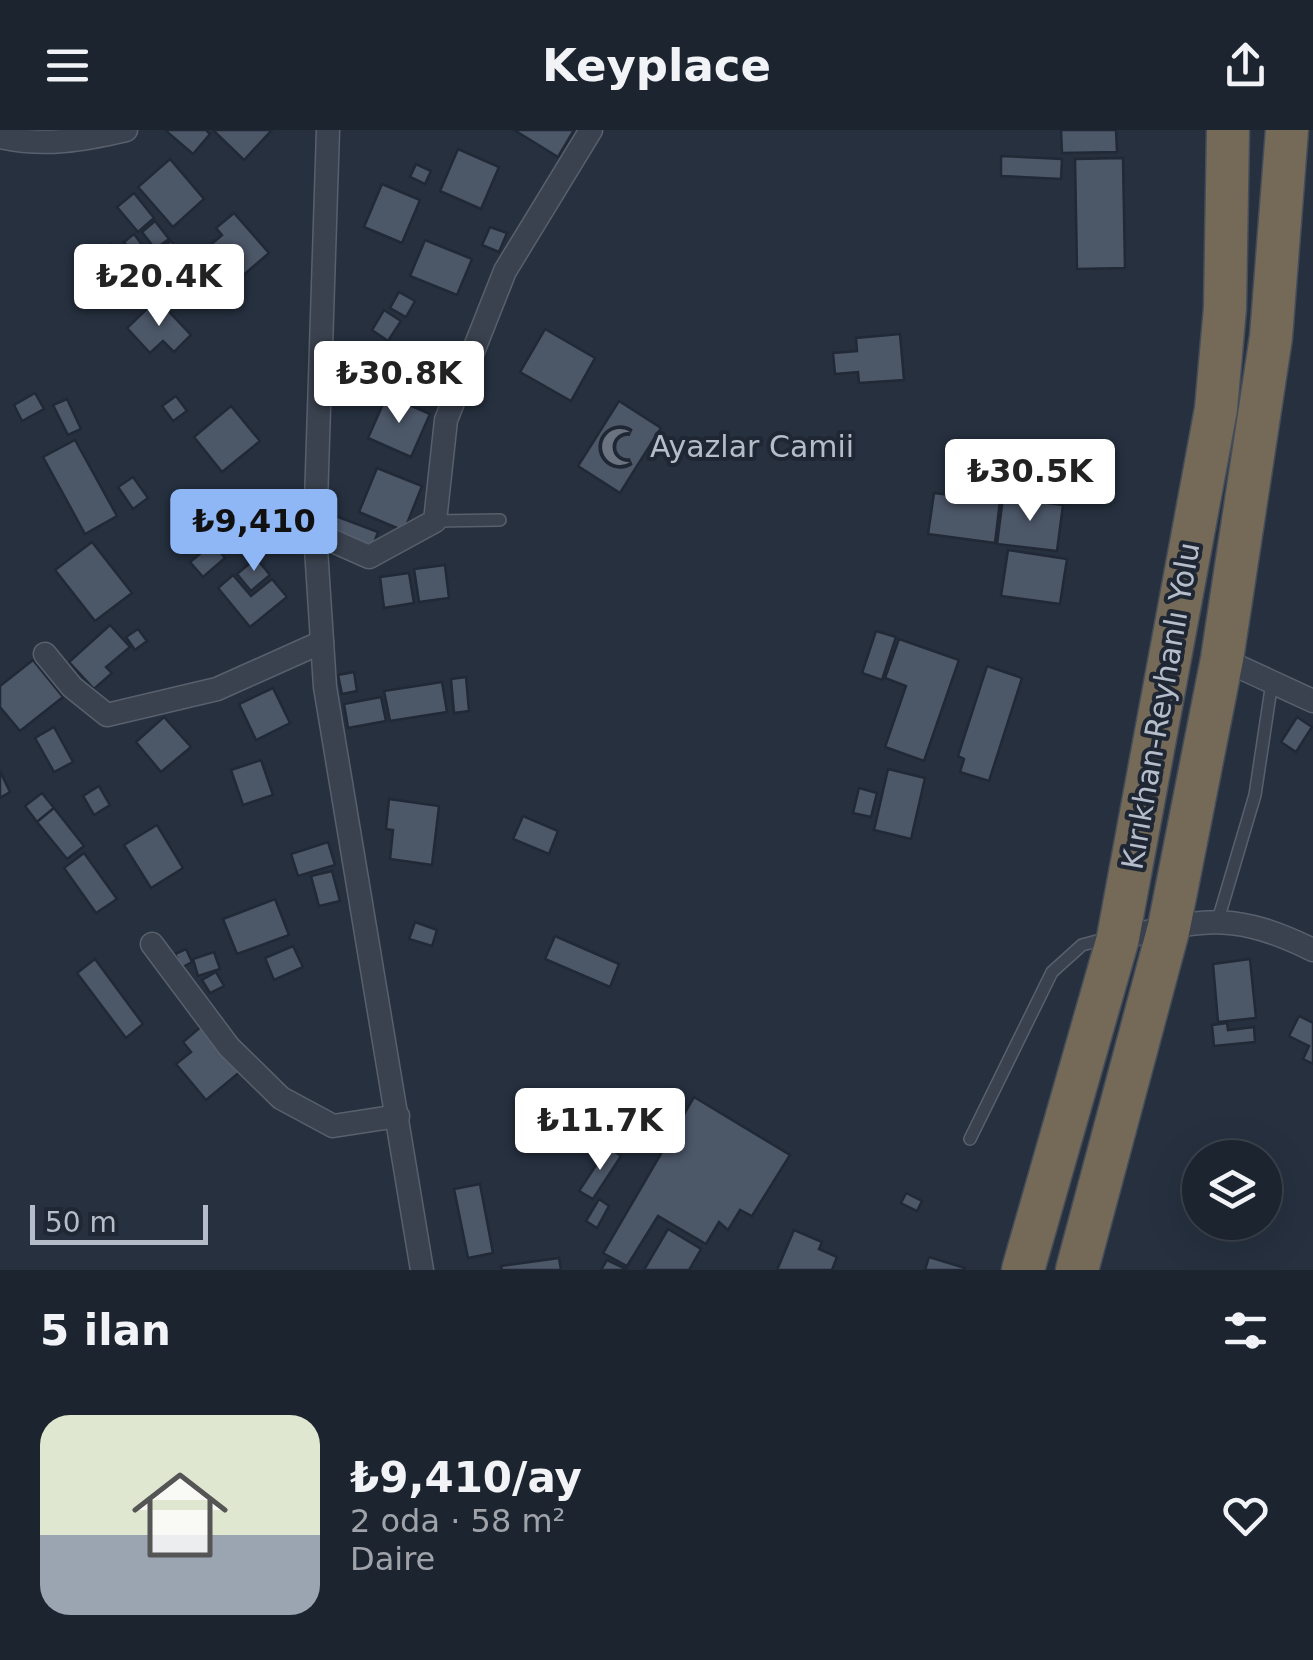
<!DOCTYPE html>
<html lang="tr">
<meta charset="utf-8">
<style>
:root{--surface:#1c242f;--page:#29303b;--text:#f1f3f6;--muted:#a0a4aa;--line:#3a414b;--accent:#8fb6f5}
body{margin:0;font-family:"DejaVu Sans",sans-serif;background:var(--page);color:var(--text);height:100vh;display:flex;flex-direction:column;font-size:38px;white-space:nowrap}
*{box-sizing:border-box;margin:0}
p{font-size:32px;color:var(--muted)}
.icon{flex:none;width:55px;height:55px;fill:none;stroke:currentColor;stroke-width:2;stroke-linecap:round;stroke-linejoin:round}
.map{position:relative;height:1140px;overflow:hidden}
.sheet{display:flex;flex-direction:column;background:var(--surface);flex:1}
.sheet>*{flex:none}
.controls{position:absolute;left:1182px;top:1010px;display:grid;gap:20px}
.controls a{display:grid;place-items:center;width:100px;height:100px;border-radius:50%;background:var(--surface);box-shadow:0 10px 40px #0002,0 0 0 2px var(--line);font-size:50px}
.scale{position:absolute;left:30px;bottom:25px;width:178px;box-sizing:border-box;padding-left:10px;border:5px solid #b6bdca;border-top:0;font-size:28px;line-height:35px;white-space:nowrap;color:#b6bdca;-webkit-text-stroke:8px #1f2734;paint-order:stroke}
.price{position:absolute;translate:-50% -85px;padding:0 22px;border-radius:10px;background:#fff;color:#222;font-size:32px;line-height:65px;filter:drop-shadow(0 2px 5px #0008)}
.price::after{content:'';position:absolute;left:50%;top:60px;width:30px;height:22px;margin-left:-15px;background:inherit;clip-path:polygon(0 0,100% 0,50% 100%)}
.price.selected{background:var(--accent);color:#111}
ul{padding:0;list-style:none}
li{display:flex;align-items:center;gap:30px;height:250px;padding:0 40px}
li+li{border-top:2px solid var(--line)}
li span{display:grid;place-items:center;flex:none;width:280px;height:200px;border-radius:30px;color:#555}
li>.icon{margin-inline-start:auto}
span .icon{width:120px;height:120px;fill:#fffc;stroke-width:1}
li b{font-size:42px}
h2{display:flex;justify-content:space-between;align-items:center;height:120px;padding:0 40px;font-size:42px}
header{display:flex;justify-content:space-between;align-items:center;height:130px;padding:0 40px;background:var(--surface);font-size:45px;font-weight:800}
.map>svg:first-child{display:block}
.building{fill:#4c5768;stroke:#212936;stroke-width:2.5}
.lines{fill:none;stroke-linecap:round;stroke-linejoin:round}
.lane-casing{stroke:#58606d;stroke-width:14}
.street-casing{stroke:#58606d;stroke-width:25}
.highway-casing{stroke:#454d5a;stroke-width:45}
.lane{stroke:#3a424f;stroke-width:11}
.street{stroke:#3a424f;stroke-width:22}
.highway{stroke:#756957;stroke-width:42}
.labels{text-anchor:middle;stroke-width:8;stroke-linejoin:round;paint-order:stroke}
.poi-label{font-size:30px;fill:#b6bdca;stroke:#1f2734;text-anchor:start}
.street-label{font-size:30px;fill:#b6bdca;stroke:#1f2734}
</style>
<header><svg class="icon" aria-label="menu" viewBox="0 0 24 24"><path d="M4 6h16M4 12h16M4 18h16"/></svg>Keyplace<svg class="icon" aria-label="share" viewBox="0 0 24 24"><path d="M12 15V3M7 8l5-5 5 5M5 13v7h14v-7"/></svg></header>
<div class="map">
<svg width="1313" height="1140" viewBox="0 0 1313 1140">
<rect width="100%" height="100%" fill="#26303f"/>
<g class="building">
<path d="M 165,0 L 206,0 L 210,4 L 193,24 Z"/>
<path d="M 213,0 L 272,0 L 244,30 Z"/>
<path d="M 514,0 L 574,0 L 558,27 Z"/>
<path d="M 1061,0 L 1116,0 L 1117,22 L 1062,23 Z"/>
<path d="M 458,19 L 499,37 L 481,79 L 440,61 Z"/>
<path d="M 1001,26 L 1062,29 L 1061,49 L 1001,46 Z"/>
<path d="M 1123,28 L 1125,138 L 1077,139 L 1075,29 Z"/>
<path d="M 170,29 L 204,69 L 173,97 L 138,57 Z"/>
<path d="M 416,34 L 431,41 L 425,54 L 410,47 Z"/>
<path d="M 382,54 L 420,70 L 402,113 L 364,97 Z"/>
<path d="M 134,63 L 154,88 L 138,102 L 117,77 Z"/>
<path d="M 234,83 L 269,123 L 232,155 L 203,121 L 222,105 L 216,98 Z"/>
<path d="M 155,91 L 169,109 L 155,119 L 142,102 Z"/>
<path d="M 490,97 L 507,103 L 499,122 L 482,115 Z"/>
<path d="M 134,104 L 143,116 L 133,124 L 124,112 Z"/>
<path d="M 425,110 L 472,129 L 457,165 L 410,146 Z"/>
<path d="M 171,111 L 196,143 L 180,155 L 155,123 Z"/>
<path d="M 111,114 L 152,158 L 136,173 L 118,154 L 110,161 L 87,136 Z"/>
<path d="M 399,162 L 415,171 L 406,187 L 390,178 Z"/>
<path d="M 157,169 L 191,205 L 174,222 L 163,211 L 150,223 L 127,198 Z"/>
<path d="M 384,180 L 401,191 L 388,211 L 372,200 Z"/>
<path d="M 545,199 L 595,228 L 571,271 L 520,242 Z"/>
<path d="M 900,204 L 904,250 L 859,253 L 858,242 L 835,244 L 833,223 L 857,221 L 856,208 Z"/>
<path d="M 35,263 L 44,279 L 22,291 L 14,275 Z"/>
<path d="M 387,265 L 430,284 L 411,327 L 368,308 Z"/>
<path d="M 176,266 L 187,281 L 173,291 L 162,276 Z"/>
<path d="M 67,269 L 81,299 L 68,305 L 53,275 Z"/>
<path d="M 619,271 L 661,298 L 620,363 L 578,336 Z"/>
<path d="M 231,276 L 260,311 L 222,342 L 194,307 Z"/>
<path d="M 75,310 L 117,386 L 85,404 L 43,327 Z"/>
<path d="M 377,338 L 422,356 L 404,401 L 359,382 Z"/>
<path d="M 133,347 L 148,368 L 133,379 L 118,357 Z"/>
<path d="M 934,363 L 1000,371 L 995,413 L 928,404 Z"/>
<path d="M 1003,367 L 1063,375 L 1057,421 L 997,414 Z"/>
<path d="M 333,385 L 378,402 L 372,419 L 327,402 Z"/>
<path d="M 92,412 L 132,463 L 95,491 L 55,440 Z"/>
<path d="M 213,413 L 225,428 L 203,447 L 190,432 Z"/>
<path d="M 1008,420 L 1067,429 L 1060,474 L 1001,466 Z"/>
<path d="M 256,428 L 270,445 L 251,461 L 237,444 Z"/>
<path d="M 445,435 L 449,468 L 419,472 L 414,439 Z"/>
<path d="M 409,443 L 414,473 L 384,478 L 380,447 Z"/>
<path d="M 233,445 L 251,466 L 272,449 L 287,467 L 250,497 L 218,458 Z"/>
<path d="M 110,495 L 130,517 L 106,537 L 112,543 L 94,559 L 69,532 Z"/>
<path d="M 138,499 L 147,511 L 135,520 L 126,507 Z"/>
<path d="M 876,501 L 896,507 L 882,550 L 862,543 Z"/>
<path d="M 899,509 L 959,530 L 924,631 L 885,617 L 906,556 L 885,548 Z"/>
<path d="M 33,530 L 63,567 L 20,601 L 0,577 L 0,556 Z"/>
<path d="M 987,536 L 1022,548 L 989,651 L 960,642 L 964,629 L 958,626 Z"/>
<path d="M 354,542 L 357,561 L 342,564 L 338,545 Z"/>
<path d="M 466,547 L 469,581 L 454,583 L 451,549 Z"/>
<path d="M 442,552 L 447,582 L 390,591 L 384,561 Z"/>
<path d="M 273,558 L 290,593 L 256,610 L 239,574 Z"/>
<path d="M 381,567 L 386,591 L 348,598 L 344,574 Z"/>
<path d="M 164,587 L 191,617 L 161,642 L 136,612 Z"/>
<path d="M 1297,587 L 1312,597 L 1296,622 L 1281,612 Z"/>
<path d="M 54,597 L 73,632 L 54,642 L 35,608 Z"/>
<path d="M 261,630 L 273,665 L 243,675 L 231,640 Z"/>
<path d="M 888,639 L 925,648 L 911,709 L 874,700 Z"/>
<path d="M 0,641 L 10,662 L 0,668 Z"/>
<path d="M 99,656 L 110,675 L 94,685 L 83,666 Z"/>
<path d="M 859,658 L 877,663 L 871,687 L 853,683 Z"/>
<path d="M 42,663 L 54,678 L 37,692 L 25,676 Z"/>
<path d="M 389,669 L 439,676 L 432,735 L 390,729 L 393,700 L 386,699 Z"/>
<path d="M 54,678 L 84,716 L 67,729 L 37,692 Z"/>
<path d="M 523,686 L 558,701 L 549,724 L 513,709 Z"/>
<path d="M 157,695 L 183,738 L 151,758 L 124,715 Z"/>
<path d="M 328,712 L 335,735 L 298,746 L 291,724 Z"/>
<path d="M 84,723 L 117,769 L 96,783 L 64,738 Z"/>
<path d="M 332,741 L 340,771 L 319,776 L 311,746 Z"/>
<path d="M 275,769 L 289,805 L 237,824 L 223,789 Z"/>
<path d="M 415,792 L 437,800 L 432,816 L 409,809 Z"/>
<path d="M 555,806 L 619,834 L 610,857 L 545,829 Z"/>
<path d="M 293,816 L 303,837 L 274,850 L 265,828 Z"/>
<path d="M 186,819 L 192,832 L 181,838 L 175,824 Z"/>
<path d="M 214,822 L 220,839 L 198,846 L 193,829 Z"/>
<path d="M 95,829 L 143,894 L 126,908 L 77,843 Z"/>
<path d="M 1250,829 L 1256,888 L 1218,892 L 1213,834 Z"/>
<path d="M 216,842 L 224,856 L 210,863 L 202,850 Z"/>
<path d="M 1299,886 L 1313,893 L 1313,934 L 1303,929 L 1309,916 L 1289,906 Z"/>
<path d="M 1227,893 L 1228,900 L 1254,897 L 1255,912 L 1214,916 L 1212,895 Z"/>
<path d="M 203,895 L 241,941 L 206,970 L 176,934 L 191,922 L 183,912 Z"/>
<path d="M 694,967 L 790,1025 L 752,1086 L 740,1080 L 728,1100 L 719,1092 L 706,1114 L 658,1086 L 627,1136 L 603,1123 Z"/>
<path d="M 608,1017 L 621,1026 L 593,1069 L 579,1061 Z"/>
<path d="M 480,1054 L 493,1123 L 468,1128 L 454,1059 Z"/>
<path d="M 906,1063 L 922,1071 L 917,1081 L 901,1073 Z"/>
<path d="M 599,1069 L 609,1076 L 597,1098 L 586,1091 Z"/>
<path d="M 668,1099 L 701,1119 L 689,1140 L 644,1140 Z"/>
<path d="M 794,1100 L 822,1112 L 819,1119 L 837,1127 L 832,1140 L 777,1140 Z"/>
<path d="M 929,1127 L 965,1138 L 965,1140 L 925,1140 Z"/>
<path d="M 559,1128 L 561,1140 L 502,1140 L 501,1136 Z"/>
<path d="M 607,1130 L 628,1140 L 601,1140 Z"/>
</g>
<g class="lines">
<g class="lane-casing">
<g id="lane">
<path d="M 435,391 L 500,390"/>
<path d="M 1218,790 L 1255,665 L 1272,552"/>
<path d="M 970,1009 L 1052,842 L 1082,815 L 1108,808"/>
</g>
</g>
<g class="street-casing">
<g id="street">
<path d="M 328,0 L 315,403 L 325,557 L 422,1140"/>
<path d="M 0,7 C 44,17 83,10 126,0"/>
<path d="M 315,403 L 369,427 L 435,391 L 446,290 L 505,141 L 591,0"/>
<path d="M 45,524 L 72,557 L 107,585 L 217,559 L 322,512"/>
<path d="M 1222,529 L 1313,571"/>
<path d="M 1118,808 C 1204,790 1231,780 1313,820"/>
<path d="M 152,814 L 229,917 L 281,968 L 333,996 L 398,986"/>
</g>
</g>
<g class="highway-casing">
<g id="highway">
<path d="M 1023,1140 L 1118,808 L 1216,279 L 1225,178 L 1228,0"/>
<path d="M 1077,1140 L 1169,797 L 1222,529 L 1271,207 L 1287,0"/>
</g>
</g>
<use href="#lane" class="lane"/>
<use href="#street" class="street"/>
<use href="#highway" class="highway"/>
</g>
<defs>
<g id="mosque-bare" transform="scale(3)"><path d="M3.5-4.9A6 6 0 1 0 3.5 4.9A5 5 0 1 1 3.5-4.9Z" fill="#6b7280" stroke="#1f2734" stroke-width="2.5" paint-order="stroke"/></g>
</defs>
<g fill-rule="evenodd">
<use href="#mosque-bare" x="620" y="317"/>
</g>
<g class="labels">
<g class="poi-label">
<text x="650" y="327">Ayazlar Camii</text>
</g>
<g class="street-label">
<text transform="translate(1161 576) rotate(-80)" y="10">Kırıkhan-Reyhanlı Yolu</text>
</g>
</g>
</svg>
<div class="controls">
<a><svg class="icon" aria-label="layers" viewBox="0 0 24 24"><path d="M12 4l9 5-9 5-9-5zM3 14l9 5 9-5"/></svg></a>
</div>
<div class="scale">50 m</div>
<b class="price" style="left:159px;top:199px">₺20.4K</b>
<b class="price" style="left:399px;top:296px">₺30.8K</b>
<b class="price" style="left:1030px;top:394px">₺30.5K</b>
<b class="price selected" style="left:254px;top:444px">₺9,410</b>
<b class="price" style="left:600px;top:1043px">₺11.7K</b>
</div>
<section class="sheet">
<h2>5 ilan<svg class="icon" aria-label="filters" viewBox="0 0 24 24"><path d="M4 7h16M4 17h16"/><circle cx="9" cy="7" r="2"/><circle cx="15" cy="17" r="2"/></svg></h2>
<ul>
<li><span style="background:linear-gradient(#dfe7d0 60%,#9aa5b1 0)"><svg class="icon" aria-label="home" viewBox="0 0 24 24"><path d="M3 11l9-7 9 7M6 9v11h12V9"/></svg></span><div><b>₺9,410/ay</b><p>2 oda · 58 m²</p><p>Daire</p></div><svg class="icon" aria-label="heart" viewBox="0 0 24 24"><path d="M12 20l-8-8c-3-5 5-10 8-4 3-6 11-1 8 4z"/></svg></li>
</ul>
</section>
